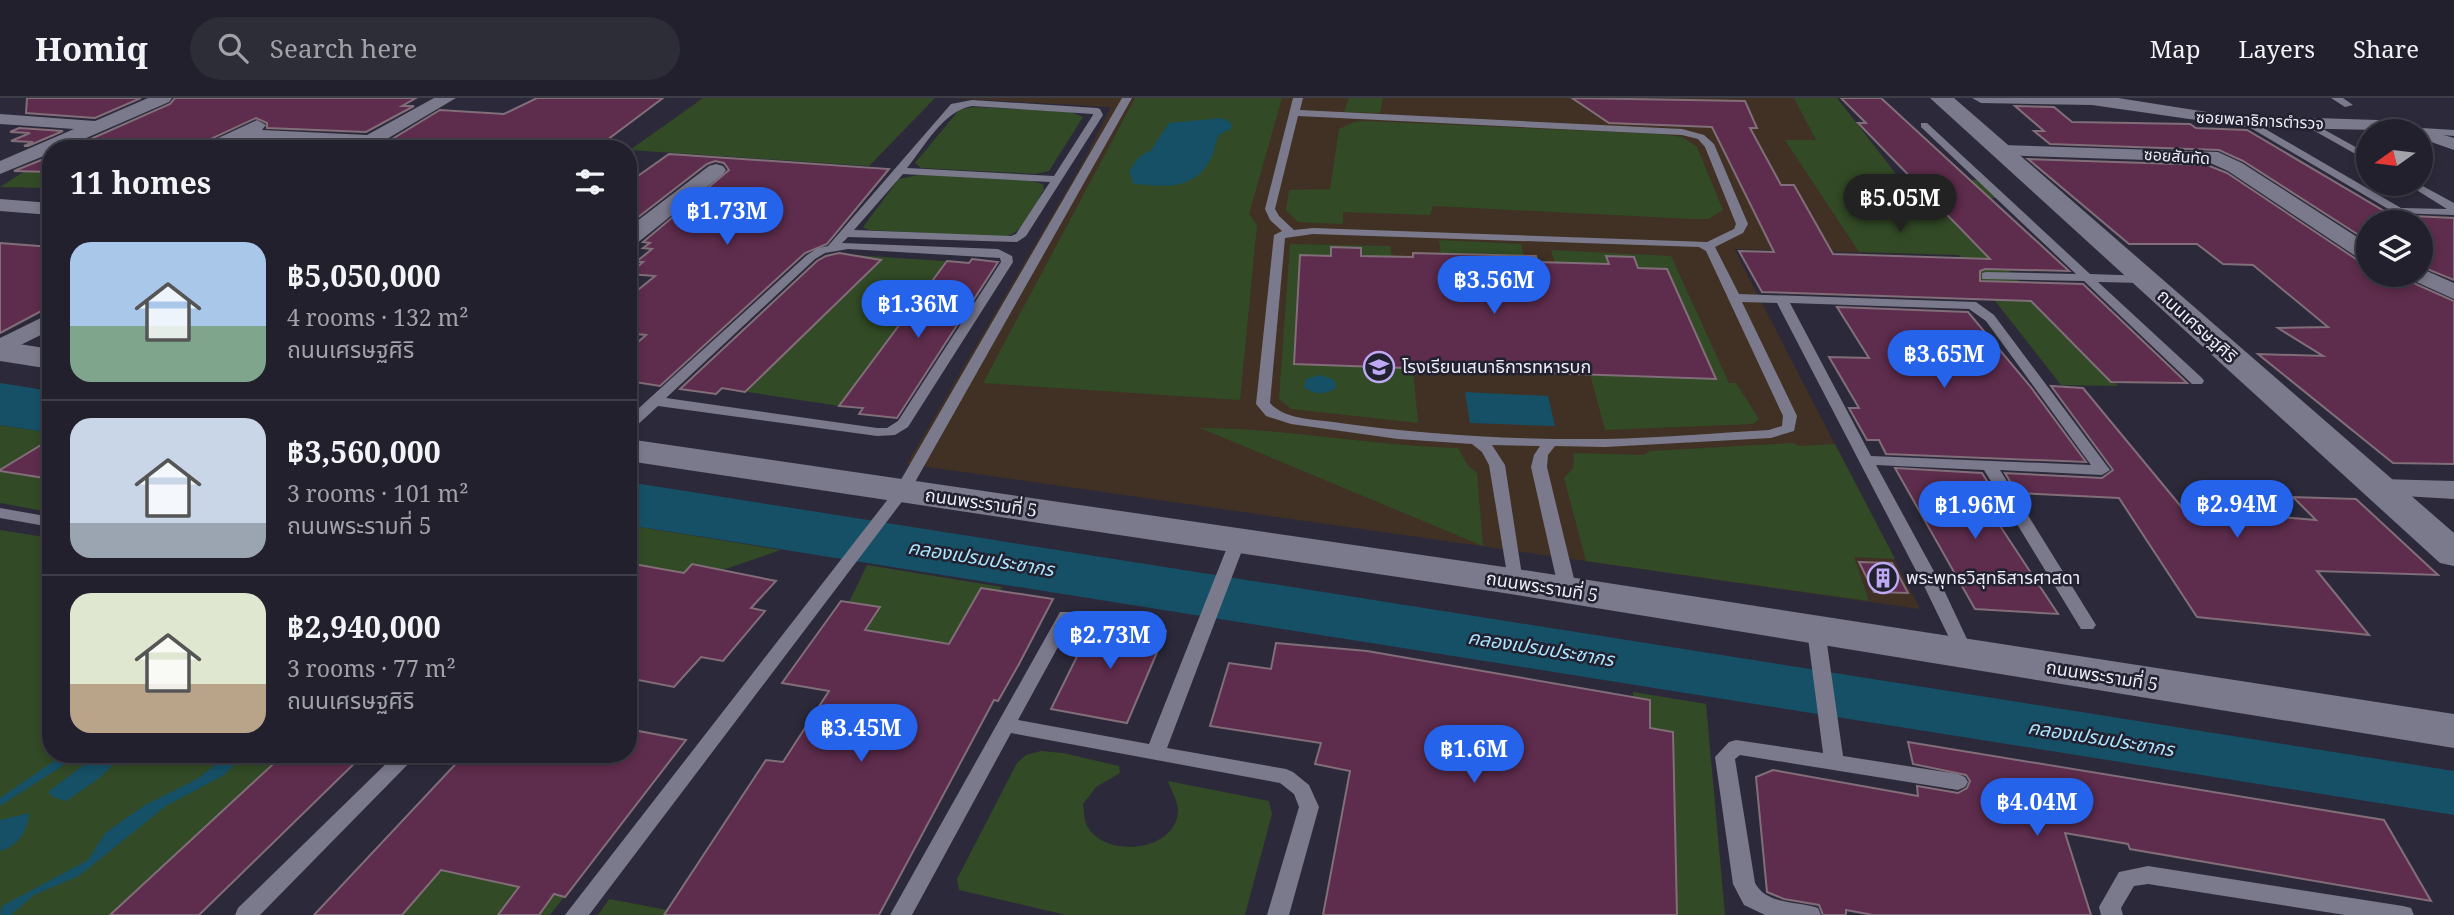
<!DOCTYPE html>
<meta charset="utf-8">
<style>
:root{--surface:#21202c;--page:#2d2d38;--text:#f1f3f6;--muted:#a2a3a9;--line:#3e3e48;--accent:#2563eb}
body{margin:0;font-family:"Noto Serif","Noto Sans Thai",serif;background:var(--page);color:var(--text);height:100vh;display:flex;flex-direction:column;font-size:26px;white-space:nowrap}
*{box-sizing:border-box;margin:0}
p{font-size:23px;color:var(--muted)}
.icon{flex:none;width:38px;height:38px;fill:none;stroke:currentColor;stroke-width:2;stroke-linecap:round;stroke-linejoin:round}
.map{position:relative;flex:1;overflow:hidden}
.sheet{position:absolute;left:42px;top:42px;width:595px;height:623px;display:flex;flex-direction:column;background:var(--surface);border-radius:28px;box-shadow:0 4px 10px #0003,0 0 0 2px var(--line)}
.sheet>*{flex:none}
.needle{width:46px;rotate:256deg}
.fabs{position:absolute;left:2356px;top:21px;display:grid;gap:14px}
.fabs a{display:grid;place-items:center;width:77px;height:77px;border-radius:50%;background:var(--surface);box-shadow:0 4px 10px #0003,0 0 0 2px var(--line);font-size:35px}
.price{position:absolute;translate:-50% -60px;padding:0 16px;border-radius:24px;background:var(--accent);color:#fff;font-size:23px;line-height:46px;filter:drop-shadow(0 2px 4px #0008)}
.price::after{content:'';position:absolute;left:50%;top:42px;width:21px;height:16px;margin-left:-10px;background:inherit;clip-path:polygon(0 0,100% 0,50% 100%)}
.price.current{background:#222;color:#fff}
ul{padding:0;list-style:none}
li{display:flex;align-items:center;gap:21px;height:175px;padding:0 28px}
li+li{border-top:2px solid var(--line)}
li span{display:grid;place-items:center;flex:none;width:196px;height:140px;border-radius:21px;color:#555}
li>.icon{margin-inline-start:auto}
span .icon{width:84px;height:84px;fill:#fffc;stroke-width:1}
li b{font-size:30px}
h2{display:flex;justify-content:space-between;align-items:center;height:84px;padding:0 28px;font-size:30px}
header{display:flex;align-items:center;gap:42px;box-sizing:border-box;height:98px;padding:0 35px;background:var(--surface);border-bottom:2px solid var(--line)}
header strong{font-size:33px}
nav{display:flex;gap:38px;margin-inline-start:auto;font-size:24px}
.search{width:490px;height:63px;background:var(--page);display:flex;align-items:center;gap:18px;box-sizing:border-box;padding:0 24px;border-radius:38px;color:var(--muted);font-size:26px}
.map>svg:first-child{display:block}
.education{fill:#403124}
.green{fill:#324a26}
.water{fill:#165066}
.building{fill:#5e2c4c;stroke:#816e79;stroke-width:2}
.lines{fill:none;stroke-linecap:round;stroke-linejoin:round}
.service{fill:#7b7a8d;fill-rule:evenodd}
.minor{fill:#7b7a8d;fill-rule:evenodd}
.tertiary{fill:#7b7a8d;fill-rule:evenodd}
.secondary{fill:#7b7a8d;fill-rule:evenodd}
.labels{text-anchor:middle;stroke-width:5;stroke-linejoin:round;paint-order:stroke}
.far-street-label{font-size:16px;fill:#edecf7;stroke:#222130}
.street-label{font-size:18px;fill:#edecf7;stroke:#222130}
.poi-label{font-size:18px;fill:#edecf7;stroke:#222130;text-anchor:start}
.water-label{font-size:19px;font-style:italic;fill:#aae4ff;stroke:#222130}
</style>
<header>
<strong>Homiq</strong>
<div class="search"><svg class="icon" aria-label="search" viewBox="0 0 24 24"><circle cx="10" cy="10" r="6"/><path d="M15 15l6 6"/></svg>Search here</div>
<nav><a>Map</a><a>Layers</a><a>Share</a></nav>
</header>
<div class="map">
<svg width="2454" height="817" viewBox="0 0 2454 817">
<rect width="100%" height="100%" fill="#2c2a3a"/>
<path class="education" d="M 950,0 L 1837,0 L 1959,157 L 1734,151 L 1920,511 L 907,366 L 1081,68 L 1111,9 Z"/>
<g class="green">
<path d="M 703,0 L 935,0 L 869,68 L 630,52 Z"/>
<path d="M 1135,0 L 1282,0 L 1249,116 L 1257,127 L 1240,302 L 983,285 Z"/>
<path d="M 1349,0 L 1383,0 L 1380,15 L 1344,14 Z"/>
<path d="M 1794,0 L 1837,0 L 1899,80 L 1977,82 L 1997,100 L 1941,100 L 2118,288 L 2061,287 L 1959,157 L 1859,154 L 1785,42 L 1816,42 Z"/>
<path d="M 974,9 L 1071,14 L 1083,19 L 1049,73 L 1035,76 L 921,70 L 915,65 L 959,12 Z"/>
<path d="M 1366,23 L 1660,36 L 1682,39 L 1697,49 L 1723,112 L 1709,121 L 1692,121 L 1433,108 L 1430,117 L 1343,114 L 1343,126 L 1298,124 L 1286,112 L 1289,92 L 1330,91 L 1339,31 L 1354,24 Z"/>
<path d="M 51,65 L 51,90 L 0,89 L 28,71 Z"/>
<path d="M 922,76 L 1031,83 L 1043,86 L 1044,91 C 1034,109 1026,133 1005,139 L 869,132 L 863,129 L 899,81 Z"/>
<path d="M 1439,142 L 1521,146 L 1524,158 L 1441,156 Z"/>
<path d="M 1290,146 L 1390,148 L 1392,159 L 1300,157 L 1294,266 L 1413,270 L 1418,325 L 1291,311 L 1279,301 Z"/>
<path d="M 1551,152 L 1671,158 L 1729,285 L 1736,285 L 1759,321 L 1753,326 L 1605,332 L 1590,276 L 1715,280 L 1667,171 L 1555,165 Z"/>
<path d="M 853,157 L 958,164 L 839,308 L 722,290 Z"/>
<path d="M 0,327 L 51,335 L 49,414 L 0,405 Z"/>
<path d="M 1200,330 C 1286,330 1371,348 1458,350 L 1468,368 L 1477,375 L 1483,448 Z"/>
<path d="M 1792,345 L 1800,348 L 1835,346 L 1895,461 L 1854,459 L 1869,503 L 1586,463 L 1564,380 L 1573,370 L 1574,355 L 1644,357 L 1650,353 Z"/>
<path d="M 628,427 L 781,452 L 659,494 L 628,500 Z"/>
<path d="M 0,432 L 51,440 L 51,656 L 319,656 L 170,817 L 0,817 Z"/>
<path d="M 867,467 L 1002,489 L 947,580 L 826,552 Z"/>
<path d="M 1633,594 L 1706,606 L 1725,817 L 1642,817 Z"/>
<path d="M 1041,653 L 1063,655 L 1119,668 L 1120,675 L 1096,689 L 1083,706 C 1084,713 1084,722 1087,728 C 1105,761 1175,754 1178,714 C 1179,705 1171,692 1168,683 L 1269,703 L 1272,716 L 1245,817 L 1066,817 L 959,792 L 957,781 L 1017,665 L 1026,657 Z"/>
<path d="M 427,762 L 570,791 L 550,817 L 341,817 Z"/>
<path d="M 609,801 L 694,817 L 598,817 Z"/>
</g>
<g class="water">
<path d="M 1221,20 L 1230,24 L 1232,30 L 1219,37 C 1215,44 1215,51 1212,58 C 1195,94 1166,88 1134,86 L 1129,73 L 1139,59 L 1151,52 L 1169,25 Z"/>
<path d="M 1320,277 L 1334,282 L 1336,290 C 1326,297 1314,297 1304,289 L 1306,281 Z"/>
<path d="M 0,285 L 51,293 L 51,335 L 0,327 Z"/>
<path d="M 1465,294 L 1548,298 L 1555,328 L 1470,325 Z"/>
<path d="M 628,384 L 2454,673 L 2454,717 L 628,427 Z"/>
<path d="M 64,656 L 81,656 L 0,708 L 0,700 Z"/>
<path d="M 98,656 L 122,658 L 98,681 L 66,703 L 53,699 L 48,694 Z"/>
<path d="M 229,656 L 245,656 L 224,677 L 166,708 L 79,778 L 34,797 L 11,817 L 0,817 L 2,808 L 88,762 L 105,735 L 145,707 L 197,681 Z"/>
<path d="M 29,715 C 28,733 18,748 0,753 L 0,722 Z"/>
</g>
<g class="building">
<path d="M 27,0 L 141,0 L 95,20 L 26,15 Z"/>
<path d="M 175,0 L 416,0 L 402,8 L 414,8 L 366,34 L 267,30 L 267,25 L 256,20 L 202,45 L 199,51 L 68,51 L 170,6 Z"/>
<path d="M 537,0 L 663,0 L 595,51 L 379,49 L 440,12 L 504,16 Z"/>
<path d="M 1572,0 L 1745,3 L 1757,30 L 1750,30 L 1781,87 L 1794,87 L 1833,156 L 1990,161 L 1858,25 L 1866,25 L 1841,0 L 1881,0 L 2069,173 L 1985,171 L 1980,173 L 1980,183 L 2083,186 L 2187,285 L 2111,284 L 2031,203 L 1762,194 L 1739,153 L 1774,154 L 1712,29 L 1609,25 Z"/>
<path d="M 2015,8 L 2054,9 L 2072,24 L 2190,26 L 2196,30 L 2247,32 L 2391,117 L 2454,120 L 2454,182 L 2420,168 L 2420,124 L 2368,124 L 2368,143 L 2243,63 L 2219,52 L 2050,46 L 2034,33 L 2044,33 Z"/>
<path d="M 19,30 L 63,33 L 28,48 L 24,48 L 33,44 L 11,43 L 30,35 L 10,34 Z"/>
<path d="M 244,45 L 329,51 L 231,51 Z"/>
<path d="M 669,56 L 889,71 L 827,146 L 805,155 L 660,288 L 628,283 L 628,253 L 646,237 L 628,235 L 628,200 L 655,178 L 629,176 L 643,164 L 636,164 L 652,151 L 643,150 L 650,145 L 643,144 L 729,72 L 724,65 L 715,63 L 707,66 L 628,127 L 628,85 Z"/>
<path d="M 51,58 L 51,74 L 14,73 Z"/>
<path d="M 2028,61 L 2207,67 L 2227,75 L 2359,163 L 2368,165 L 2368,177 L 2406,177 L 2411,184 L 2454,203 L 2454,366 L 2393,365 L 2258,256 L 2323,258 L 2278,230 L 2328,229 L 2253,167 L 2223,166 L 2197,146 L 2129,146 Z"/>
<path d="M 0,145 L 51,149 L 51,208 L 0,235 Z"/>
<path d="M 1331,149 L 1361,150 L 1361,158 L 1413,159 L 1413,155 L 1536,158 L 1537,164 L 1609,166 L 1606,158 L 1634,159 L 1638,170 L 1667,171 L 1716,281 L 1294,266 L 1300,157 L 1331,158 Z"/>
<path d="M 839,155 L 881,162 L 745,294 L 722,290 L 716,296 L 680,291 L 817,163 L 826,158 Z"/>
<path d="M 972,161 L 998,164 L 897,320 L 859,316 L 863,310 L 839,308 L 947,163 L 969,165 Z"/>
<path d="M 1837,209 L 1968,214 L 2030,288 L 2086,364 L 1886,356 L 1879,342 L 1867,342 L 1849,310 L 1859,310 L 1829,259 L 1869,260 Z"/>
<path d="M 2051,288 L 2083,290 L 2183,411 L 2316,422 L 2293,399 L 2356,401 L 2438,477 L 2317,473 L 2369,537 L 2197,519 L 2119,400 L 2017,395 L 2005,375 L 2102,380 L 2113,372 Z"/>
<path d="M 51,341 L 51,381 L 0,373 L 0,372 Z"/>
<path d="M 1895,370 L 1982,375 L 1994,394 L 1977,393 L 2058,516 L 1975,511 Z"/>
<path d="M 1859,464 L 1892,465 L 1908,495 L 1874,494 Z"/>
<path d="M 628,465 L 684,475 L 692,466 L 776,483 L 751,510 L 765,513 L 723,563 L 701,559 L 674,589 L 628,580 Z"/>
<path d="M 981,490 L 1053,501 L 1019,566 L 998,603 L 994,602 L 879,817 L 664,817 L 766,662 L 783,664 L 829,593 L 782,585 L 841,503 L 880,509 L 865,532 L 949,546 Z"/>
<path d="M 1095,522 L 1166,533 L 1127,625 L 1051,611 Z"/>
<path d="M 1276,545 L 1367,553 L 1650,602 L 1650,630 L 1673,634 L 1677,817 L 1323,817 L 1350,673 L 1315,666 L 1321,645 L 1210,628 L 1229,565 L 1271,571 Z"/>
<path d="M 628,631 L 686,642 L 565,799 L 554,796 L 539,817 L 498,817 L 519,789 L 441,772 L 402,817 L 314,817 L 465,656 L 628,656 Z"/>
<path d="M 1908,644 L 2384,722 L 2431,803 L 2130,751 L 2128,746 L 2065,735 L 2091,817 L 1873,817 L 1846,812 L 1846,817 L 1823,817 L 1819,807 L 1784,801 L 1767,794 L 1756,679 L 1773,672 L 1918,698 L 1917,688 L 1958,695 L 1967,690 L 1970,683 L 1966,677 L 1913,666 Z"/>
<path d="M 284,656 L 364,656 L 199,817 L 110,817 Z"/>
</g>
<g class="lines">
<g class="service">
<path d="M 1122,0 L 1132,0 L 910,393 L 589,817 L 565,817 L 895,392 Z"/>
<path d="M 1293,0 L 1303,0 L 1300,12 L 1682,31 L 1704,37 L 1714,46 L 1748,126 L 1743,135 L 1715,149 L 1739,196 L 1976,204 L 1994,217 L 2110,372 L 2102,377 L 2000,372 L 2096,527 L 2093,531 L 2081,531 L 1984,372 L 1876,367 L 1943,490 L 1974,556 L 1971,560 L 1959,560 L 1925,490 L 1777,205 L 1742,204 L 1797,318 L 1794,333 L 1771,340 L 1605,349 L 1555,348 L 1548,357 L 1547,369 L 1577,493 L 1574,497 L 1568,498 L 1559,493 L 1531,369 L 1534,357 L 1540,348 L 1492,347 L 1505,367 L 1523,484 L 1515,489 L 1509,488 L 1489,367 L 1482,354 L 1472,346 L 1398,341 L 1291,326 L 1266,318 L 1256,306 L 1274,137 L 1282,133 L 1270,122 L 1265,111 ZM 1298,18 L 1682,37 L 1698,41 L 1705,49 L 1736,126 L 1734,131 L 1707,144 L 1313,130 L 1294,132 L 1279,118 L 1275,111 ZM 1313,136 L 1699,149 L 1706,153 L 1783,318 L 1782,328 L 1769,332 C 1715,335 1660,340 1605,341 C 1517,342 1427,337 1340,325 C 1318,321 1286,323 1270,305 L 1285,140 ZM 1790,205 L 1969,211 L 1986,223 L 2091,367 L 1871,358 Z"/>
<path d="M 2331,0 L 2343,0 L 2353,7 L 2345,9 Z"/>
<path d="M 972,2 L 1097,10 L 1100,11 L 1103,17 L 1026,138 L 1017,144 L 848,139 L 842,145 L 998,151 L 1012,158 L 1013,164 L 908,329 L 895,337 L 877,338 L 658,308 L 633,331 L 628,332 L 628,320 L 807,157 L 818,150 L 828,148 L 951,6 ZM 972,8 L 1093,16 L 1093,17 L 1054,78 L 907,70 C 925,48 943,13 972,8 ZM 903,76 L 1050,84 L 1016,136 L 1011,138 L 854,132 ZM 848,151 L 1000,160 L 1001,164 L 898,323 L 887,330 L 877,330 L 666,300 L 815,161 L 825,155 Z"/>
<path d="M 2244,22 L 2250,22 L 2401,110 L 2447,111 L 2407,86 L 2419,86 L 2454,105 L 2454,117 L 2395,115 L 2244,26 Z"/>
<path d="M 2307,22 L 2368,56 L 2368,63 L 2304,27 L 2302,25 Z"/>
<path d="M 1921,25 L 1927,25 L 2090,176 L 2147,178 L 2149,181 L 2143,185 L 2098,184 L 2202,280 L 2204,283 L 2202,286 L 2192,286 L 2084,183 L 1982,181 L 1982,175 L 1986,174 L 2076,176 L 1921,29 Z"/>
<path d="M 2422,30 L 2454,32 L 2454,38 L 2420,35 L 2417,33 Z"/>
<path d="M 0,410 L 51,419 L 51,429 L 0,420 Z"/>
<path d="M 1238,437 L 1246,442 L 1167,650 L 1286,671 L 1293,674 L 1309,687 L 1319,709 L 1289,817 L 1267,817 L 1299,709 L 1294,696 L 1280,685 L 1011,635 L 912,817 L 890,817 L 1060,514 L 1072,514 L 1075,518 L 1018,622 L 1149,646 L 1230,442 Z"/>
<path d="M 1816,526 L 1822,528 L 1825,532 L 1843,658 L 1958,676 L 1965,679 L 1968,684 L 1965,689 L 1958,692 L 1740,657 L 1735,661 L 1755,785 C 1767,807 1797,803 1818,810 L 1821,817 L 1765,817 L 1744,807 L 1733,786 L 1715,659 L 1729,644 L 1736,642 L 1823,655 L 1807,532 L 1810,528 Z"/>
<path d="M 396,656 L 418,656 L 260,817 L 235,817 L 238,810 Z"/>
<path d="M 2148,768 L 2403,808 L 2411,810 L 2414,817 L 2345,817 L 2148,786 L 2134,788 L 2121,810 L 2123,817 L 2101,817 L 2099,809 L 2119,774 Z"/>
</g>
<g class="minor">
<path d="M 148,0 L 172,0 L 169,4 L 61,51 L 51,51 L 51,55 L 0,76 L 0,63 L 74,31 L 0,26 L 0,16 L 95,23 Z"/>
<path d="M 434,0 L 456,0 L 370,51 L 243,42 L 225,51 L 201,51 L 203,47 L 257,22 L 266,27 L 262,32 L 367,37 Z"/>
<path d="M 1972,0 L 2118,0 L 2226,17 L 2377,22 L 2402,25 L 2454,40 L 2454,52 L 2420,40 L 2420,33 L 2245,29 L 2092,7 L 1981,5 Z"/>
<path d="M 2001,47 L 2218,54 L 2242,65 L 2368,146 L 2368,163 L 2360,161 L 2228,73 L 2208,64 L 1994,57 L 1992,53 Z"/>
<path d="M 716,66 L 723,68 L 726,72 L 723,76 L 636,146 L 628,147 L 628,130 L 709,68 Z"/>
<path d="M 0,101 L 51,105 L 51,117 L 0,113 Z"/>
<path d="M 2420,170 L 2454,185 L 2454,201 L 2412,182 L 2409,177 L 2420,177 Z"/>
<path d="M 51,215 L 51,232 L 0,257 L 0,240 Z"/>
<path d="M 2380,381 L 2454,383 L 2454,401 L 2370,396 L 2365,390 L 2370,384 Z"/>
</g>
<path class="tertiary" d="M 1930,0 L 1954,0 L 2454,435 L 2454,468 L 2440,465 Z"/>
<g class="secondary">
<path d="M 0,243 L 51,251 L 51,271 L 0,263 Z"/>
<path d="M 628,341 L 1504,469 L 2454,616 L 2454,650 L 1504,495 L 628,363 Z"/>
</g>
</g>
<defs>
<g id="university-ring" transform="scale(1.575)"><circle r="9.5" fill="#222130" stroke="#bea9f5" stroke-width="1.5"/><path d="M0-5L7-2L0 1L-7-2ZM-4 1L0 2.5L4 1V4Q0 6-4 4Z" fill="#bea9f5"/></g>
<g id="building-ring" transform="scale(1.575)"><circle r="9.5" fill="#222130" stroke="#bea9f5" stroke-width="1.5"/><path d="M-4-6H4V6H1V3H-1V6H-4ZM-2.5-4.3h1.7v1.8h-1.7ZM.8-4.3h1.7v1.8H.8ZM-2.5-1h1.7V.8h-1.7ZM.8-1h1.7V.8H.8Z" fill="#bea9f5"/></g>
</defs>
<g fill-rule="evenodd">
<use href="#university-ring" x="1379" y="269"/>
<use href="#building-ring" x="1883" y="480"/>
</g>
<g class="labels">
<g class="far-street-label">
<text transform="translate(2260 22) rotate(3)" y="6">ซอยพลาธิการตำรวจ</text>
<text transform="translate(2177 58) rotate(4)" y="6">ซอยสันทัด</text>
</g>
<g class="street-label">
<text transform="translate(2197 228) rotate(42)" y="6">ถนนเศรษฐศิริ</text>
<text transform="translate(981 405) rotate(8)" y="6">ถนนพระรามที่ 5</text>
<text transform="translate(1542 489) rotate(9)" y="6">ถนนพระรามที่ 5</text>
<text transform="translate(2102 578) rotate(9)" y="6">ถนนพระรามที่ 5</text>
</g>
<g class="poi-label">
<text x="1402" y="275">โรงเรียนเสนาธิการทหารบก</text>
<text x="1906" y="486">พระพุทธวิสุทธิสารศาสดา</text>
</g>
<g class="water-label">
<text transform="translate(981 460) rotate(9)" y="7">คลองเปรมประชากร</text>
<text transform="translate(1541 550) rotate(9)" y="7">คลองเปรมประชากร</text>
<text transform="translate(2101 640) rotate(9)" y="7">คลองเปรมประชากร</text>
</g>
</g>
</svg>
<div class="fabs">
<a><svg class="needle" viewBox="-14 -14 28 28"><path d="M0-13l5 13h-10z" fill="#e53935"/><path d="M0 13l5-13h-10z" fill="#a2a3a9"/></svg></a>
<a><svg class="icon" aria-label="layers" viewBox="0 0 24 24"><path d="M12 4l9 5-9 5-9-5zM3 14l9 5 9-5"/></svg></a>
</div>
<b class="price current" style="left:1900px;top:136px">฿5.05M</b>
<b class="price" style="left:727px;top:149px">฿1.73M</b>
<b class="price" style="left:1494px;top:218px">฿3.56M</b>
<b class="price" style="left:918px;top:242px">฿1.36M</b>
<b class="price" style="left:1944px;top:292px">฿3.65M</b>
<b class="price" style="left:2237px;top:442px">฿2.94M</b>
<b class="price" style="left:1975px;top:443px">฿1.96M</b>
<b class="price" style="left:1110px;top:573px">฿2.73M</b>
<b class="price" style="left:861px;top:666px">฿3.45M</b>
<b class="price" style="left:1474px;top:687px">฿1.6M</b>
<b class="price" style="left:2037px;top:740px">฿4.04M</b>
<section class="sheet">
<h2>11 homes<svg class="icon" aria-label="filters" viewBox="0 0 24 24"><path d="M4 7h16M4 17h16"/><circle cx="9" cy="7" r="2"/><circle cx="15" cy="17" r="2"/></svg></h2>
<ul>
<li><span style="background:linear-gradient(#a9c7e8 60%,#7fa58c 0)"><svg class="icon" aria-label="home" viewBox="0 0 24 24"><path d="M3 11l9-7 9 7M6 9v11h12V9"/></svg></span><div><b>฿5,050,000</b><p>4 rooms · 132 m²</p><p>ถนนเศรษฐศิริ</p></div></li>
<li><span style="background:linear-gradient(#c9d6e8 75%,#9aa5b1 0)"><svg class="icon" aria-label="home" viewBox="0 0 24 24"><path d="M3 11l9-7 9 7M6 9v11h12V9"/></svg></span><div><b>฿3,560,000</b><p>3 rooms · 101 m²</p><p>ถนนพระรามที่ 5</p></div></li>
<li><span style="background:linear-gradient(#dfe7d0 65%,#b9a48a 0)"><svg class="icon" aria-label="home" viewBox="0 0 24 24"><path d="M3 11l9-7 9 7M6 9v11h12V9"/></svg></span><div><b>฿2,940,000</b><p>3 rooms · 77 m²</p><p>ถนนเศรษฐศิริ</p></div></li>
</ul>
</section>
</div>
